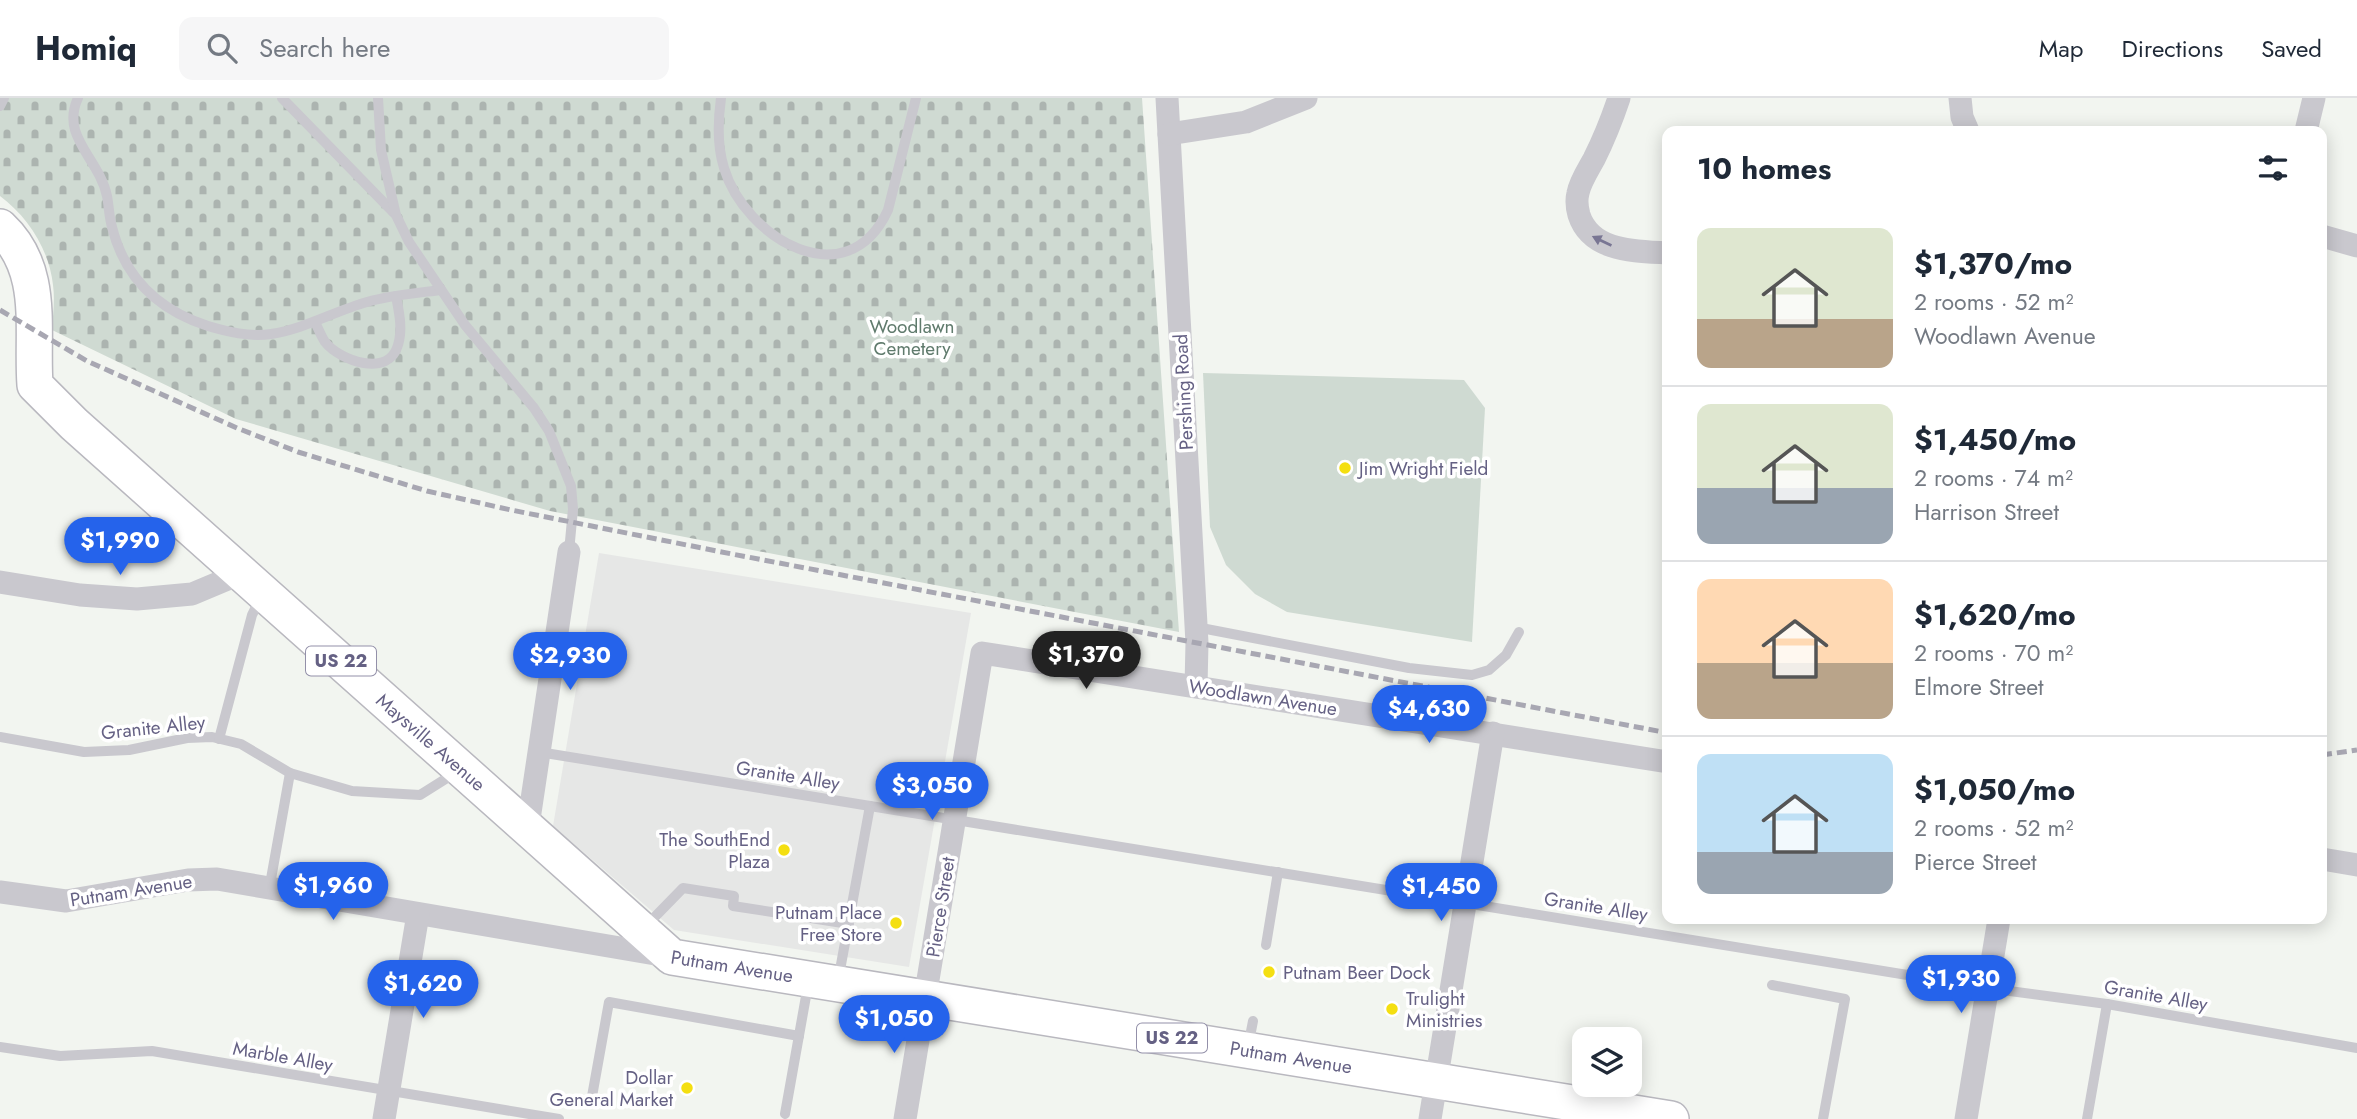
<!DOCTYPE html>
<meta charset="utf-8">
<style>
:root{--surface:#fff;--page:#f6f6f7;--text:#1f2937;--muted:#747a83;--line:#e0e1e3;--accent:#2563eb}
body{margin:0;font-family:Jost,sans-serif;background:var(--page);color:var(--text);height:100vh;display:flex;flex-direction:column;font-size:26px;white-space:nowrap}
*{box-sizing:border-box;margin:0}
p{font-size:23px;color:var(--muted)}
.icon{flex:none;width:38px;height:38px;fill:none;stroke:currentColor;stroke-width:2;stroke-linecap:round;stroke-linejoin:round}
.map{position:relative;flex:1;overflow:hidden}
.details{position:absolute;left:1662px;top:28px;width:665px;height:798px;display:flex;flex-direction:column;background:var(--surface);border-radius:14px;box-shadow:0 4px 18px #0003}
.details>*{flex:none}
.buttons{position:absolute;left:1572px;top:929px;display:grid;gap:14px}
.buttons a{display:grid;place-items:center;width:70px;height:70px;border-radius:14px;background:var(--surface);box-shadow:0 4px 18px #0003;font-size:35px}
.price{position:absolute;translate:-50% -60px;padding:0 16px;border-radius:24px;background:var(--accent);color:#fff;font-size:23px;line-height:46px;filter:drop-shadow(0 2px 4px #0008)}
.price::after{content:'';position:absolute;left:50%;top:42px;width:21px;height:16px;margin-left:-10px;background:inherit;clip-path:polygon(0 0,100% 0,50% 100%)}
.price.selected{background:#222;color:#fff}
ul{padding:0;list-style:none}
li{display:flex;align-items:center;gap:21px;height:175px;padding:0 35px}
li+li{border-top:2px solid var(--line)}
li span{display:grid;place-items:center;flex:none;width:196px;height:140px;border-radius:14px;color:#555}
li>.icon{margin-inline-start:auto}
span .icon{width:84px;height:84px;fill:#fffc;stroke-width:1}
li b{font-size:30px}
h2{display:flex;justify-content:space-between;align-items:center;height:84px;padding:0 35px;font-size:30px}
header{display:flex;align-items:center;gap:42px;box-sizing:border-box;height:98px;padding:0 35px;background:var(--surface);border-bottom:2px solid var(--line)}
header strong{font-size:33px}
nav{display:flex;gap:38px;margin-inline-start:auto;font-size:24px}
.search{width:490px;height:63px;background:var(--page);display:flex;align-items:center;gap:18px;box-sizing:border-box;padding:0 24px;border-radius:14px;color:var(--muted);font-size:26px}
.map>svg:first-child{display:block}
.built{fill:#e6e7e6}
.cemetery{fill:url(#cemetery-stones)}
.garden{fill:#cfdad2}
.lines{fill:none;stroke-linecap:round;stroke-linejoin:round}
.primary-casing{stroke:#b9b8bf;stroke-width:38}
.service{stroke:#c9c8ce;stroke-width:10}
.minor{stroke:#c9c8ce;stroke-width:23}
.primary{stroke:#fff;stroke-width:35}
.rail{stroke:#a8a7b2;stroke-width:5;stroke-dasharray:10 5;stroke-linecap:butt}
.oneway{fill:#797693}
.poi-dot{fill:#f4df11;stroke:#fff;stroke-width:2.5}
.labels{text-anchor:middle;stroke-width:7;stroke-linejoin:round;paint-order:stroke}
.shield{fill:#fff;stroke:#9390a9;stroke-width:2}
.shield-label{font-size:18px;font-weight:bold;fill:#656184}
.park-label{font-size:19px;fill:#607b6d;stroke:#fff}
.street-label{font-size:19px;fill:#656184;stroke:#fff}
.poi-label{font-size:19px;fill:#656184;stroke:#fff;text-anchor:start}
</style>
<header>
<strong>Homiq</strong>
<div class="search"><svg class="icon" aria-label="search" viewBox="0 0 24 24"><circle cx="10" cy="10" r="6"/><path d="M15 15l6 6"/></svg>Search here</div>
<nav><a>Map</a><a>Directions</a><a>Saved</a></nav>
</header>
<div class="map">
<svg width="2357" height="1021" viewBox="0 0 2357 1021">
<defs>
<pattern id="cemetery-stones" width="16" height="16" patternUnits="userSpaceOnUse" patternTransform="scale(1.75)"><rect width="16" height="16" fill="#cfdad2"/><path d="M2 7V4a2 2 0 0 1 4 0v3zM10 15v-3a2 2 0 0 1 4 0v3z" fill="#acb4b0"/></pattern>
</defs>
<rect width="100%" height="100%" fill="#f2f5f0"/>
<path class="built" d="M 599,455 L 971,515 L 909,869 L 674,832 L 553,728 Z"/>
<path class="cemetery" d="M 0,0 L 1142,0 L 1179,534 L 550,413 L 236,321 L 52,232 C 53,217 55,201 53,187 C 49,151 28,119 0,98 Z"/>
<path class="garden" d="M 1203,275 L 1464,282 L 1485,310 L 1472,544 L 1287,514 L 1255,496 L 1226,467 L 1210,429 Z"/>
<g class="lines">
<g class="primary-casing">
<path id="primary" d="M 0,129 C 46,172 31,231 35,287 L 74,326 L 672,859 L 1671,1021"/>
</g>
<g class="service">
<path d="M 78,0 C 60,39 99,60 107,98 C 109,108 109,119 112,129 C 125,181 158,212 208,228 C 228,234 249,239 271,236 C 304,231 335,213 367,204 C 391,197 417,195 441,192"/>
<path d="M 282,0 L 394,115"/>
<path d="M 378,0 L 381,52 L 396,117 L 409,144 L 465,227 L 534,310 L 549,333 L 571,388 L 573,411 L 569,454"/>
<path d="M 721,0 C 718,22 717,48 724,70 C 745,140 847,201 888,112 L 916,0"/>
<path d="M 0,8 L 4,0"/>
<path d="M 315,224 C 318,230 321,238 325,244 C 340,263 389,280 398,247 C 403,231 399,214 396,198"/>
<path d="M 1196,529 L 1409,570 L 1472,577 L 1489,572 L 1506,557 L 1519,534"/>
<path d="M 0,639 L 84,654 L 129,652 L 187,640 L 212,639 L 241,646 L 290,675 L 352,693 L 420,697 L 455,675"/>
<path d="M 219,641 L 252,517 L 261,499"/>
<path d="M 539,654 L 1987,890 L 2107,906 L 2357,950"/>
<path d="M 269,792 L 290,675"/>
<path d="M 644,830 L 683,790 L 734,798 L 733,808 L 849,826"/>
<path d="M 1266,847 L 1278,774"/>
<path d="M 838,883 L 870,708"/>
<path d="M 1772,887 L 1845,901 L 1823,1021"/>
<path d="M 0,949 L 60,958 L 152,953 L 559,1021"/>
<path d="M 1248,949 L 1253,923"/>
<path d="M 591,1004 L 609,904 L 799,938"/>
<path d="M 785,1016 L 808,887"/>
<path d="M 2087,1021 L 2107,906"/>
</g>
<g class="minor">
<path d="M 1167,0 L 1197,545 L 1196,588"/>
<path d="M 1619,0 C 1612,21 1604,41 1594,61 C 1588,72 1580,84 1578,95 C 1576,103 1577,110 1579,117 C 1591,154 1635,153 1668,155"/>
<path d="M 1960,0 L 1962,19 L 1968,33"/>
<path d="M 2306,33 L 2314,0"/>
<path d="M 1169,36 L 1246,24 L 1306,0"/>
<path d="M 2322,138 L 2357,148"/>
<path d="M 0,484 L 80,497 L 137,501 L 192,496 L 242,475"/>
<path d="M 528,728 L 569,454"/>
<path d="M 2322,761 L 2357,767"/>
<path d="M 0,794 L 66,803 L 188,782 L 217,781 L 667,858"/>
<path d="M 384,1021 L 418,816"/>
<path d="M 905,1021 L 982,555 L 1668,664"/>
<path d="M 1430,1021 L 1493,635"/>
<path d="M 1966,1021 L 1999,821"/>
</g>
<use href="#primary" class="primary"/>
<g class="rail">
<path d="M 0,212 L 87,263 L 237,330 L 298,354 L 427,393 L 511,412 L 732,456 L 1668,635"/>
<path d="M 2322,657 L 2357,652"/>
</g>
</g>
<defs><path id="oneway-solid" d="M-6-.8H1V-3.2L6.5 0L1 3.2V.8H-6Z" transform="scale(1.75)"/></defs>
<use class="oneway" href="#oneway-solid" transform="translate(1602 143) rotate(-154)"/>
<g class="poi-dot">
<circle cx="1345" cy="370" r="7"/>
<circle cx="784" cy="752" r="7"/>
<circle cx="896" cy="825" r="7"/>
<circle cx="1269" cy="874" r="7"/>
<circle cx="1392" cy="911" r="7"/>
<circle cx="687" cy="990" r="7"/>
</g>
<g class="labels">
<g class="shield">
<rect x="306" y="548.5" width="70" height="29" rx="5"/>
<rect x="1137" y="925.5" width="70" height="29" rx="5"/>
</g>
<g class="shield-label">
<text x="341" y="569">US 22</text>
<text x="1172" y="946">US 22</text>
</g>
<g class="park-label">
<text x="912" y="235">Woodlawn<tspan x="912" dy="22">Cemetery</tspan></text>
</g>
<g class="street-label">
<text transform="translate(1183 294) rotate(-93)" y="7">Pershing Road</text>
<text transform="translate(1263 599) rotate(9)" y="7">Woodlawn Avenue</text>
<text transform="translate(153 629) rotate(-6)" y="7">Granite Alley</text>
<text transform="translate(431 644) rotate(41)" y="7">Maysville Avenue</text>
<text transform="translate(788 677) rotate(9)" y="7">Granite Alley</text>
<text transform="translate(131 792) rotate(-9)" y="7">Putnam Avenue</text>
<text transform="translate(1596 808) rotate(9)" y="7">Granite Alley</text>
<text transform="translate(940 809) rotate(-81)" y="7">Pierce Street</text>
<text transform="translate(732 868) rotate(9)" y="7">Putnam Avenue</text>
<text transform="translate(2156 897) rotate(10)" y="7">Granite Alley</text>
<text transform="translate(283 958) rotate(10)" y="7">Marble Alley</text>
<text transform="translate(1291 959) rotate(9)" y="7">Putnam Avenue</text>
</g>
<g class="poi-label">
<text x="1359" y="377">Jim Wright Field</text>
<text x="770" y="748" text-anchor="end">The SouthEnd<tspan x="770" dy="22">Plaza</tspan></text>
<text x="882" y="821" text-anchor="end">Putnam Place<tspan x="882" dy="22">Free Store</tspan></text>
<text x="1283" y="881">Putnam Beer Dock</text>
<text x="1406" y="907">Trulight<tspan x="1406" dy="22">Ministries</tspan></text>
<text x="673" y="986" text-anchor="end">Dollar<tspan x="673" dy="22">General Market</tspan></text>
</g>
</g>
</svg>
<div class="buttons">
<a><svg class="icon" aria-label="layers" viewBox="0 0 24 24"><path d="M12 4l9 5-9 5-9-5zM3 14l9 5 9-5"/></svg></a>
</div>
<b class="price" style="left:120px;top:479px">$1,990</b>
<b class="price selected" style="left:1086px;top:593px">$1,370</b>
<b class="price" style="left:570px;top:594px">$2,930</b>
<b class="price" style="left:1429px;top:647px">$4,630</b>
<b class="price" style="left:932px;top:724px">$3,050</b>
<b class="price" style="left:333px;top:824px">$1,960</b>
<b class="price" style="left:1441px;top:825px">$1,450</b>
<b class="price" style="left:1961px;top:917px">$1,930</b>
<b class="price" style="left:423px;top:922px">$1,620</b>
<b class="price" style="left:894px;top:957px">$1,050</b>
<section class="details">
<h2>10 homes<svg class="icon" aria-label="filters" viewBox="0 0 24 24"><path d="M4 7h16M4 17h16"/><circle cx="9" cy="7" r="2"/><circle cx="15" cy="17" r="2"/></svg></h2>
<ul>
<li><span style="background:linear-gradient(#dfe7d0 65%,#b9a48a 0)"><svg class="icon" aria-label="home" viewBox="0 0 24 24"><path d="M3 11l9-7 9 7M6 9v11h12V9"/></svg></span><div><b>$1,370/mo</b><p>2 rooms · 52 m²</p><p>Woodlawn Avenue</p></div></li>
<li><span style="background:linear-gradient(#dfe7d0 60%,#9aa5b1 0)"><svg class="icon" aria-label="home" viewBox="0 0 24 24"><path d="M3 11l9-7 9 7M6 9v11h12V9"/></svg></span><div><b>$1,450/mo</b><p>2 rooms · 74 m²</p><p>Harrison Street</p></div></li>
<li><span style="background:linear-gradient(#ffd9b3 60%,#b9a48a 0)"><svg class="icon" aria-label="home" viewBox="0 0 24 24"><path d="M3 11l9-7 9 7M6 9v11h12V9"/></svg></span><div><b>$1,620/mo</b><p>2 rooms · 70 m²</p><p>Elmore Street</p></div></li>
<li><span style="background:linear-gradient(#bfe0f5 70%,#9aa5b1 0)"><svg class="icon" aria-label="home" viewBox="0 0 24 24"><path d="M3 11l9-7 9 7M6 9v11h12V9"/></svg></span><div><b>$1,050/mo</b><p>2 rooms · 52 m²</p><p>Pierce Street</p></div></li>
</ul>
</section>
</div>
